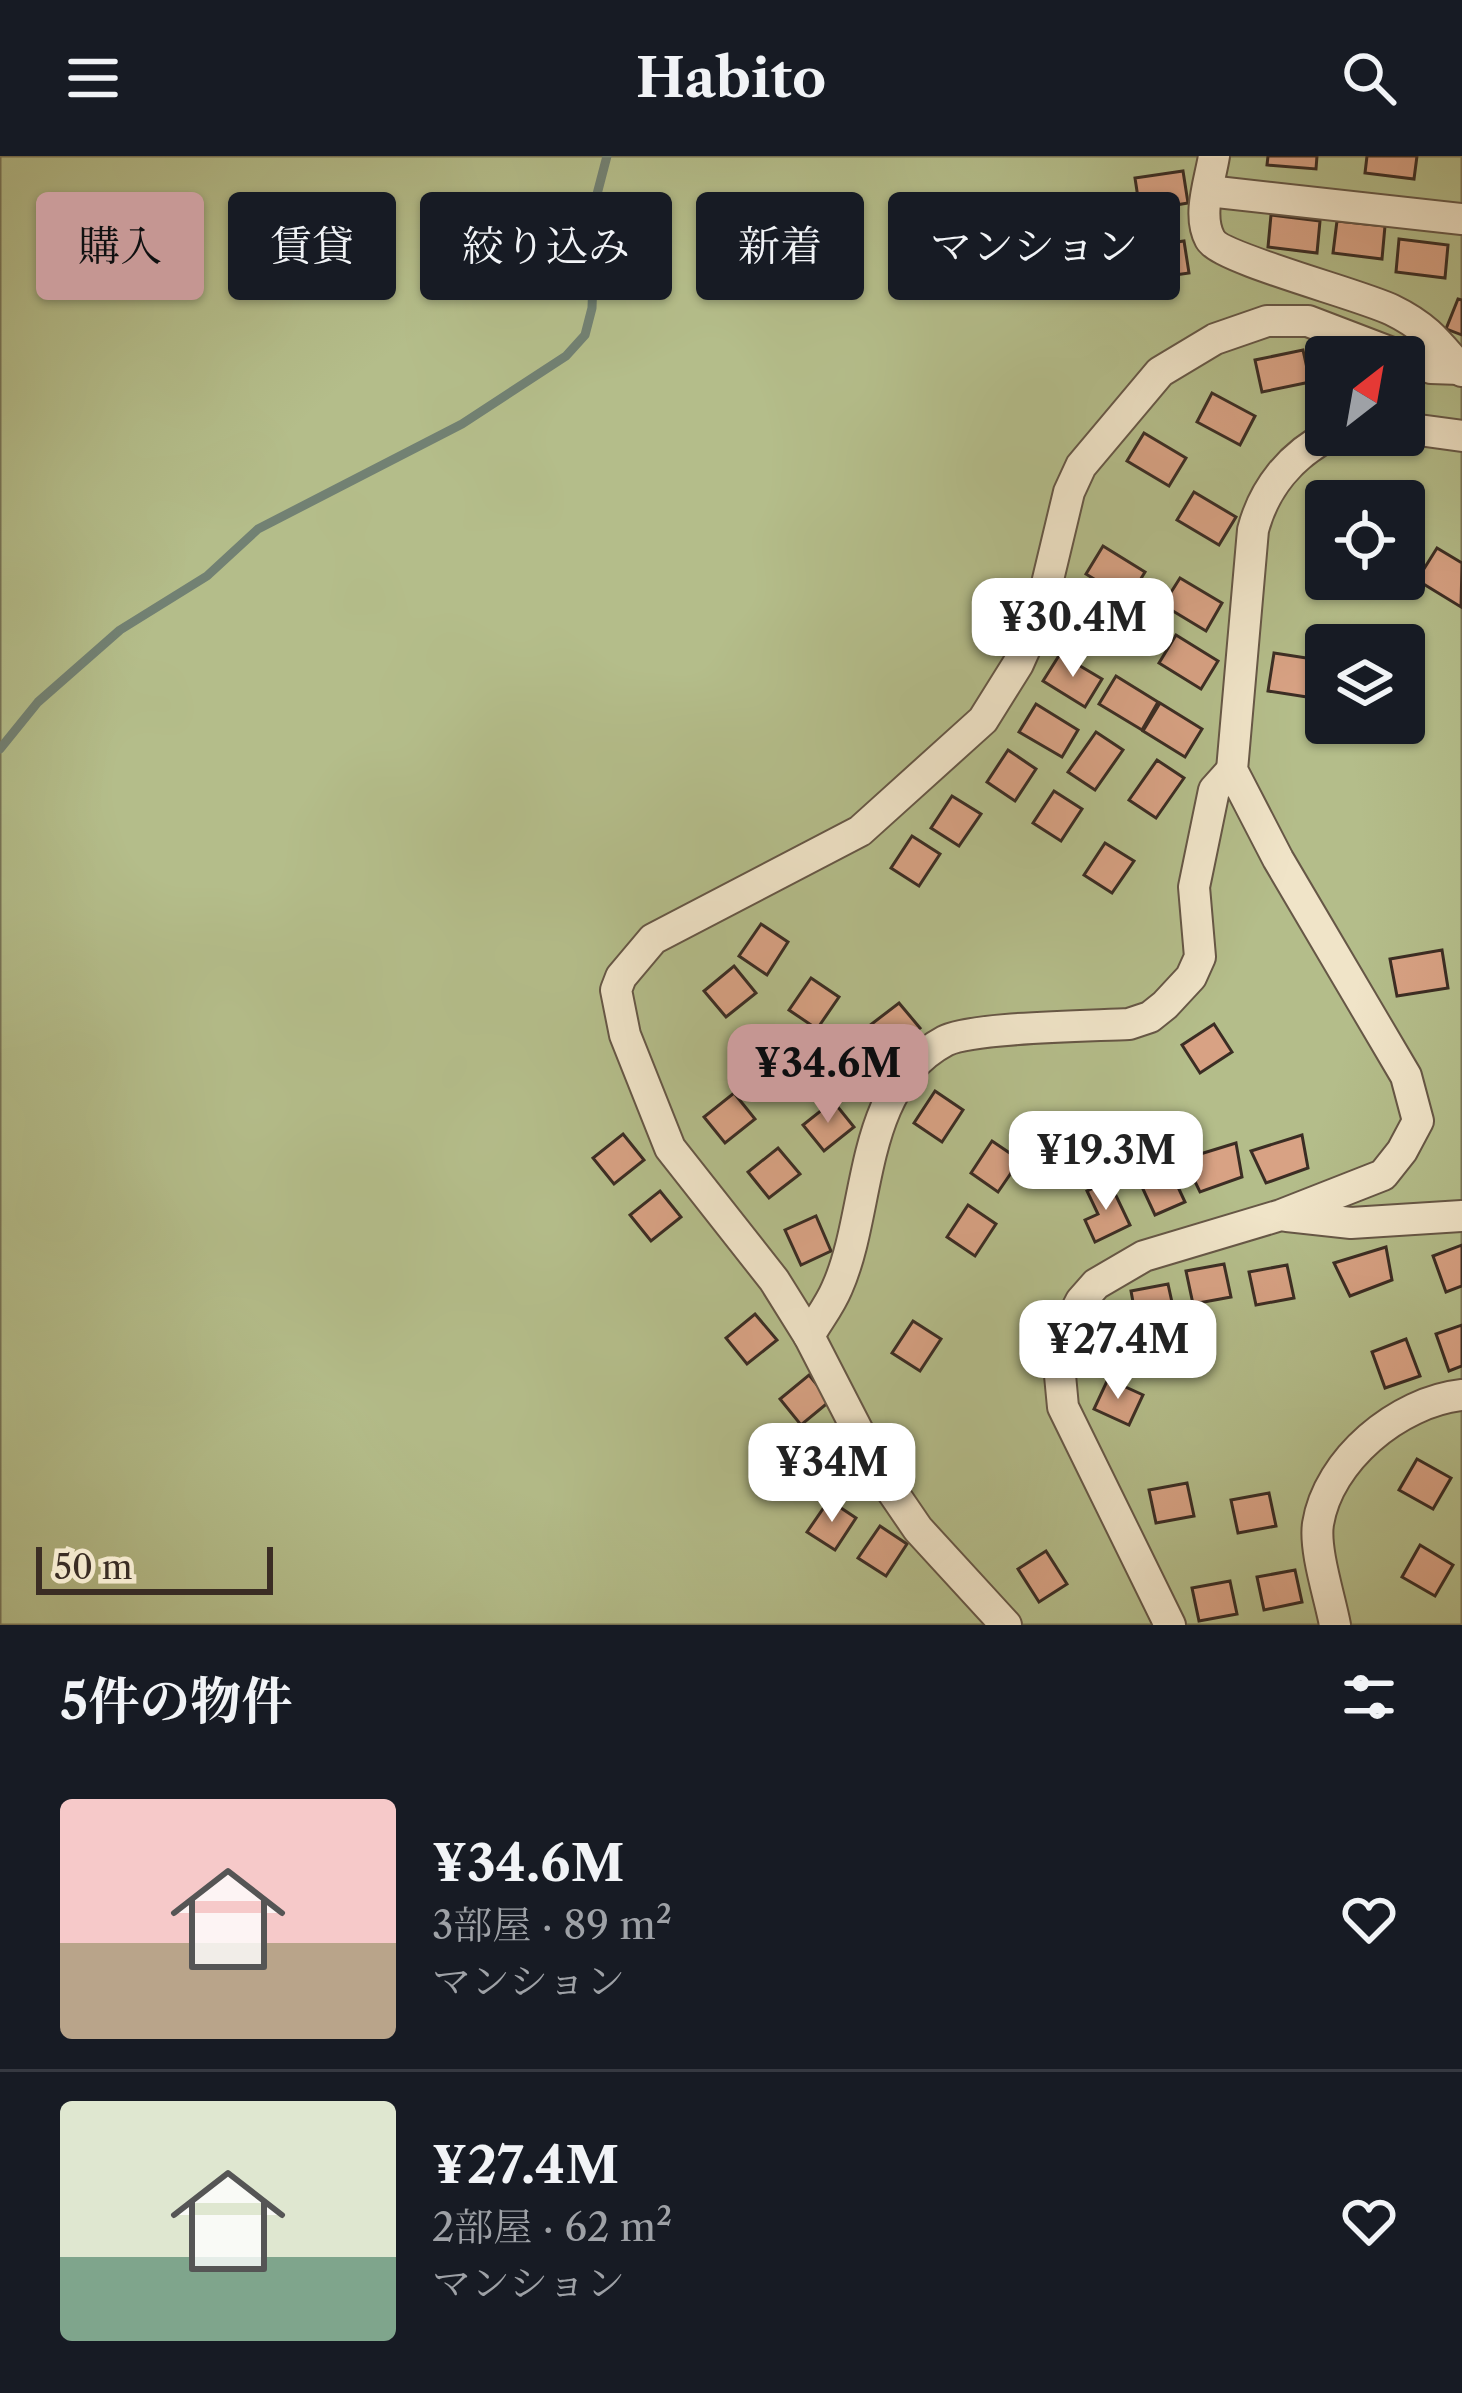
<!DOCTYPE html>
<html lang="ja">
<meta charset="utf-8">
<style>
:root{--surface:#171b24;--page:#20242c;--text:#f1f3f6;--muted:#9ea1a6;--line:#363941;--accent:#c59692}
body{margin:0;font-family:"Libre Caslon Text","Noto Serif JP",serif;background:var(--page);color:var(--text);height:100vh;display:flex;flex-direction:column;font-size:45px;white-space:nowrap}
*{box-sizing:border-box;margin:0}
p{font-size:39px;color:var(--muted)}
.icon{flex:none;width:66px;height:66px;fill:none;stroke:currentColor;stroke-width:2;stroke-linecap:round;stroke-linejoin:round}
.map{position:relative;height:1469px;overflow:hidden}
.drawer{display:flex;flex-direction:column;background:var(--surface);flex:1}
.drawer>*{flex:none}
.banner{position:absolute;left:36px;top:36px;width:1392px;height:108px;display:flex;gap:24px}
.needle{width:78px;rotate:31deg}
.fabs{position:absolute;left:1305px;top:180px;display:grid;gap:24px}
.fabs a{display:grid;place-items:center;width:120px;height:120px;border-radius:12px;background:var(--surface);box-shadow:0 3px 9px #0004;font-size:60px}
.scale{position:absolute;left:36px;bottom:30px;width:237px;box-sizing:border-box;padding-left:12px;border:6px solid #3b2d24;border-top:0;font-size:33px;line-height:42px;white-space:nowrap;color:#3b2d24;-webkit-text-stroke:9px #f0e4c8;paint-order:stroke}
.price{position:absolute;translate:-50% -102px;padding:0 27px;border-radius:24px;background:#fff;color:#222;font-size:39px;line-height:78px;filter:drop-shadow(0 3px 6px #0008)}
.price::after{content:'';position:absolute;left:50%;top:72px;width:36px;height:27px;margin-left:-18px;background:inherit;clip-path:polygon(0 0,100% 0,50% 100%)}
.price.active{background:var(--accent);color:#111}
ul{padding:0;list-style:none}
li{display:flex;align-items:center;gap:36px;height:300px;padding:0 60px}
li+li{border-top:3px solid var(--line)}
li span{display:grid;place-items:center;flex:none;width:336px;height:240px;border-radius:12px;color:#555}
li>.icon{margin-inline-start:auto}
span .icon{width:144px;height:144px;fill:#fffc;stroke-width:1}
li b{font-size:51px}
h2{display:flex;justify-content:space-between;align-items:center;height:144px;padding:0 60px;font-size:51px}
.chip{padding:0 42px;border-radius:12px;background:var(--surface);box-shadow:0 3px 9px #0004;font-size:42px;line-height:108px}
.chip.active{background:var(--accent);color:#111}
header{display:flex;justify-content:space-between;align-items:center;height:156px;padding:0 60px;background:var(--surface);font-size:54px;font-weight:800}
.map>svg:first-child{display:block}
.green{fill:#b4bd8a;stroke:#787557;stroke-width:3;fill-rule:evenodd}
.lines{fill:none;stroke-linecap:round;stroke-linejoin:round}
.stream{stroke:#728173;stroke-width:9}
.building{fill:#d8a284;stroke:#3b2d24;stroke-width:3}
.street-casing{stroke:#665746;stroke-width:34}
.street{stroke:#f0e4c8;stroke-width:30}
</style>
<header><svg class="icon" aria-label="menu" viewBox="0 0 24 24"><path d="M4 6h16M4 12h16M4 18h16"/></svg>Habito<svg class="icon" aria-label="search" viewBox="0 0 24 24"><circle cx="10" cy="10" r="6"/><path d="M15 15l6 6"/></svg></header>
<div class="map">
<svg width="1462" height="1469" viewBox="0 0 1462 1469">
<rect width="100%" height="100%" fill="#e8d5aa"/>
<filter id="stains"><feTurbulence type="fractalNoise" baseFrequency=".00167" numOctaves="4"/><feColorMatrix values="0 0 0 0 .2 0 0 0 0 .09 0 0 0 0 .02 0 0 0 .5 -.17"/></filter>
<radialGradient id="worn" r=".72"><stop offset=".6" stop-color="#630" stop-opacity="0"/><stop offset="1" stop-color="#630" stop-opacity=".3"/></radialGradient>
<path class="green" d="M 0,0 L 1462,0 L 1462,1469 L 0,1469 ZM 1326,201 L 1404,201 L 1404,279 L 1326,279 ZM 1326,345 L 1404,345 L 1404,423 L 1326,423 ZM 1326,489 L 1404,489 L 1404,567 L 1326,567 Z"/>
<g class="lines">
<path class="stream" d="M 0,593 L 38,546 L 120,474 L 207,420 L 258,373 L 462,268 L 566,200 L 585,179 L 592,152 L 596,42 L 607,0"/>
</g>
<g class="building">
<path d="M 1268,0 L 1317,0 L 1316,13 L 1267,9 Z"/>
<path d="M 1367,0 L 1417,0 L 1414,23 L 1365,17 Z"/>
<path d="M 1183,15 L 1188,47 L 1140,55 L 1135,22 Z"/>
<path d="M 1271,59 L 1320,65 L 1317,97 L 1268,91 Z"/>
<path d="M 1337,65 L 1385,70 L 1382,103 L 1333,97 Z"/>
<path d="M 1399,83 L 1448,89 L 1445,122 L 1396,116 Z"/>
<path d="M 1184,85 L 1189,117 L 1140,124 L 1135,92 Z"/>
<path d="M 1458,143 L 1462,144 L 1462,179 L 1446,173 Z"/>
<path d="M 1303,194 L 1310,226 L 1262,236 L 1255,204 Z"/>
<path d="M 1212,237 L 1255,260 L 1240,289 L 1197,266 Z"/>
<path d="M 1144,277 L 1186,302 L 1169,330 L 1127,305 Z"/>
<path d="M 1194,336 L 1236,361 L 1219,389 L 1177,364 Z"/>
<path d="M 1103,390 L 1145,416 L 1128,444 L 1086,418 Z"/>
<path d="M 1437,392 L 1462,407 L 1461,451 L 1417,424 Z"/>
<path d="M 1180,422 L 1222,447 L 1206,475 L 1163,449 Z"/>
<path d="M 1176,479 L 1218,505 L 1201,533 L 1159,507 Z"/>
<path d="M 1274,497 L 1326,505 L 1320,543 L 1268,535 Z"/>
<path d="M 1060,498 L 1102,523 L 1085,551 L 1043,525 Z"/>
<path d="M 1116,520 L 1158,546 L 1142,574 L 1099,548 Z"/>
<path d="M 1160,547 L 1202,573 L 1185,601 L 1143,575 Z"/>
<path d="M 1036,548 L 1078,574 L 1062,601 L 1019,576 Z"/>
<path d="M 1096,576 L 1123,594 L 1095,634 L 1068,616 Z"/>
<path d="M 1008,594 L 1036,613 L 1015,645 L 987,626 Z"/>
<path d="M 1157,604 L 1184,622 L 1156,662 L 1129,644 Z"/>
<path d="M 1054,635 L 1082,653 L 1061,685 L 1033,667 Z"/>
<path d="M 952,640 L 981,658 L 959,690 L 931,672 Z"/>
<path d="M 912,680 L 940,698 L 919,730 L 891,712 Z"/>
<path d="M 1105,687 L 1134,705 L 1112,737 L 1084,719 Z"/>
<path d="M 761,768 L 788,786 L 767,819 L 739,800 Z"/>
<path d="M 1442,794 L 1448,832 L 1397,840 L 1390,803 Z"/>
<path d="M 734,810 L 756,837 L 726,861 L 704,835 Z"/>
<path d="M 811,822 L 839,841 L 817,873 L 789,854 Z"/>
<path d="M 899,847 L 920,872 L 890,896 L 869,870 Z"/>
<path d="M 1214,868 L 1232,896 L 1200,917 L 1182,889 Z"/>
<path d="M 855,887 L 877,913 L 847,937 L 826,911 Z"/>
<path d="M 935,935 L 963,954 L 942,986 L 914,967 Z"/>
<path d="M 734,937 L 755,963 L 725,987 L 704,961 Z"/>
<path d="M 833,945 L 854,971 L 824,995 L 803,969 Z"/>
<path d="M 1124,964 L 1151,990 L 1107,985 L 1114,967 Z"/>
<path d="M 623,978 L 644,1004 L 614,1028 L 593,1002 Z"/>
<path d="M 1302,979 L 1308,1012 L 1266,1027 L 1251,995 Z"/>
<path d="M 992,985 L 1020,1004 L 998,1036 L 971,1017 Z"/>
<path d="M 1236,987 L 1242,1021 L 1200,1036 L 1184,1003 Z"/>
<path d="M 778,992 L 800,1018 L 769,1042 L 748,1016 Z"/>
<path d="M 1171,1016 L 1185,1046 L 1155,1059 L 1142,1031 Z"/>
<path d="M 1109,1025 L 1130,1069 L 1095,1086 L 1085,1064 L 1098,1058 L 1087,1035 Z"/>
<path d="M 660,1035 L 681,1061 L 651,1085 L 630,1059 Z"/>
<path d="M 968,1049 L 996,1068 L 975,1100 L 947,1081 Z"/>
<path d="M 816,1060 L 831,1095 L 801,1109 L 785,1074 Z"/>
<path d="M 1462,1089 L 1462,1130 L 1446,1136 L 1433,1100 Z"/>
<path d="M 1386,1091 L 1392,1124 L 1350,1140 L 1334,1107 Z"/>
<path d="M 1224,1108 L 1231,1141 L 1193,1148 L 1186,1115 Z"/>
<path d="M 1287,1109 L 1294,1142 L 1256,1149 L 1249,1116 Z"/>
<path d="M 1168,1128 L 1175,1160 L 1137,1168 L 1131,1135 Z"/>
<path d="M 755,1158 L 777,1184 L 747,1208 L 726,1182 Z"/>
<path d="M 913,1165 L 941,1183 L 920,1215 L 892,1197 Z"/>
<path d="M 1462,1169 L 1462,1210 L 1449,1215 L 1436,1178 Z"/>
<path d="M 1406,1183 L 1420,1220 L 1385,1232 L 1372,1196 Z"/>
<path d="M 809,1219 L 830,1245 L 801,1269 L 780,1243 Z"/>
<path d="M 1108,1223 L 1143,1239 L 1129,1269 L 1094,1253 Z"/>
<path d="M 1417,1303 L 1451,1322 L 1433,1353 L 1399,1334 Z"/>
<path d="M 1187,1327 L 1194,1360 L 1156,1367 L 1149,1334 Z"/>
<path d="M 1269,1337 L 1276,1370 L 1238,1377 L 1231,1344 Z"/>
<path d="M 829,1344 L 856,1362 L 835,1394 L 807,1376 Z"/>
<path d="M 880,1370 L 907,1388 L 886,1420 L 858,1402 Z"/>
<path d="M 1420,1389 L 1453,1409 L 1435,1440 L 1402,1421 Z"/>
<path d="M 1046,1395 L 1067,1428 L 1039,1446 L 1018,1413 Z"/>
<path d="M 1295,1414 L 1302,1446 L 1264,1454 L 1257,1421 Z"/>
<path d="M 1230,1425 L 1237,1458 L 1199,1465 L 1192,1432 Z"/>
</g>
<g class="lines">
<g class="street-casing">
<g id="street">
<path d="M 1214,0 C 1210,25 1197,59 1210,83 C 1221,103 1359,138 1392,154 C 1427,171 1438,187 1462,215"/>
<path d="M 1208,35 L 1462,63"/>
<path d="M 1404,272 L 1462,280"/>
<path d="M 1287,1060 L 1351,1067 L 1462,1060"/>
<path d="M 809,1180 C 818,1164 830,1149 837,1132 C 872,1054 857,932 945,885 C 972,871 1091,870 1129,868 L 1150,861 L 1165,849 L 1191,821 L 1200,801 L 1194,731 L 1214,634 L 1232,614"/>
<path d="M 1006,1469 L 918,1373 L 879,1316 L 809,1180 L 774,1124 L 670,992 L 625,879 L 616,834 L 621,821 L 653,783 L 860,675 L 983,564 L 1018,508 L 1039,461 L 1069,336 L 1081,310 L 1160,216 L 1215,183 L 1267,165 L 1308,165 L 1431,212 L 1460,213"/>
<path d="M 1170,1469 L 1063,1251 L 1058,1198 L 1065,1176 L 1081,1145 L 1096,1128 L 1144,1100 L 1281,1059 L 1383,1019 L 1402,995 L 1418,965 L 1406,920 L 1278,703 L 1232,614 L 1253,374 C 1264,332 1291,299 1330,279"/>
<path d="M 1335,1469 C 1330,1442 1314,1394 1318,1368 C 1328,1304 1398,1246 1462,1239"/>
</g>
</g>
<use href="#street" class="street"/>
</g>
<rect width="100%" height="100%" filter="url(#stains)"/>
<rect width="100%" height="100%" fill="url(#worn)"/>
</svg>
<div class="fabs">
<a><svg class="needle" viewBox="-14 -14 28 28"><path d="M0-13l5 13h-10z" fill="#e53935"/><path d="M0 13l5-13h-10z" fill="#9ea1a6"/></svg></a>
<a><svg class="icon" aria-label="locate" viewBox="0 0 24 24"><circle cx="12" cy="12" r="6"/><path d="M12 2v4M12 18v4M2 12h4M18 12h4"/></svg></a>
<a><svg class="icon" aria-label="layers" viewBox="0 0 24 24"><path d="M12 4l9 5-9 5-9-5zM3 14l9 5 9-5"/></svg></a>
</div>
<div class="scale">50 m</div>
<b class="price" style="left:1073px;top:524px">¥30.4M</b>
<b class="price active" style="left:828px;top:970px">¥34.6M</b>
<b class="price" style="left:1106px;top:1057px">¥19.3M</b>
<b class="price" style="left:1118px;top:1246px">¥27.4M</b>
<b class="price" style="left:832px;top:1369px">¥34M</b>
<div class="banner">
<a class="chip active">購入</a>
<a class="chip">賃貸</a>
<a class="chip">絞り込み</a>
<a class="chip">新着</a>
<a class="chip">マンション</a>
</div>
</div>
<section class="drawer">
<h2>5件の物件<svg class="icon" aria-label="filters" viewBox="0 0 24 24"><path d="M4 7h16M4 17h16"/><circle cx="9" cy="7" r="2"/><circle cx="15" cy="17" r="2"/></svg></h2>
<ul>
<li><span style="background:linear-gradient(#f6c9c9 60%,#b9a48a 0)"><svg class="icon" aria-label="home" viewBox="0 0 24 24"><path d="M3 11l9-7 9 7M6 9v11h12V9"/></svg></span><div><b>¥34.6M</b><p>3部屋 · 89 m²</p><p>マンション</p></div><svg class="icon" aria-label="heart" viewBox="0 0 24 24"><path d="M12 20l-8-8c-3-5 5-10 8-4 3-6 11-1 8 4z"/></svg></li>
<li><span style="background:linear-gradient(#dfe7d0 65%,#7fa58c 0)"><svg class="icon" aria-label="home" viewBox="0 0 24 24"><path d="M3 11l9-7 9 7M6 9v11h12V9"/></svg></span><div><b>¥27.4M</b><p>2部屋 · 62 m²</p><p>マンション</p></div><svg class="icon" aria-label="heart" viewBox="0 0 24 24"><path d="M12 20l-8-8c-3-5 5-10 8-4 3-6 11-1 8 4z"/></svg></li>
</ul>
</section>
